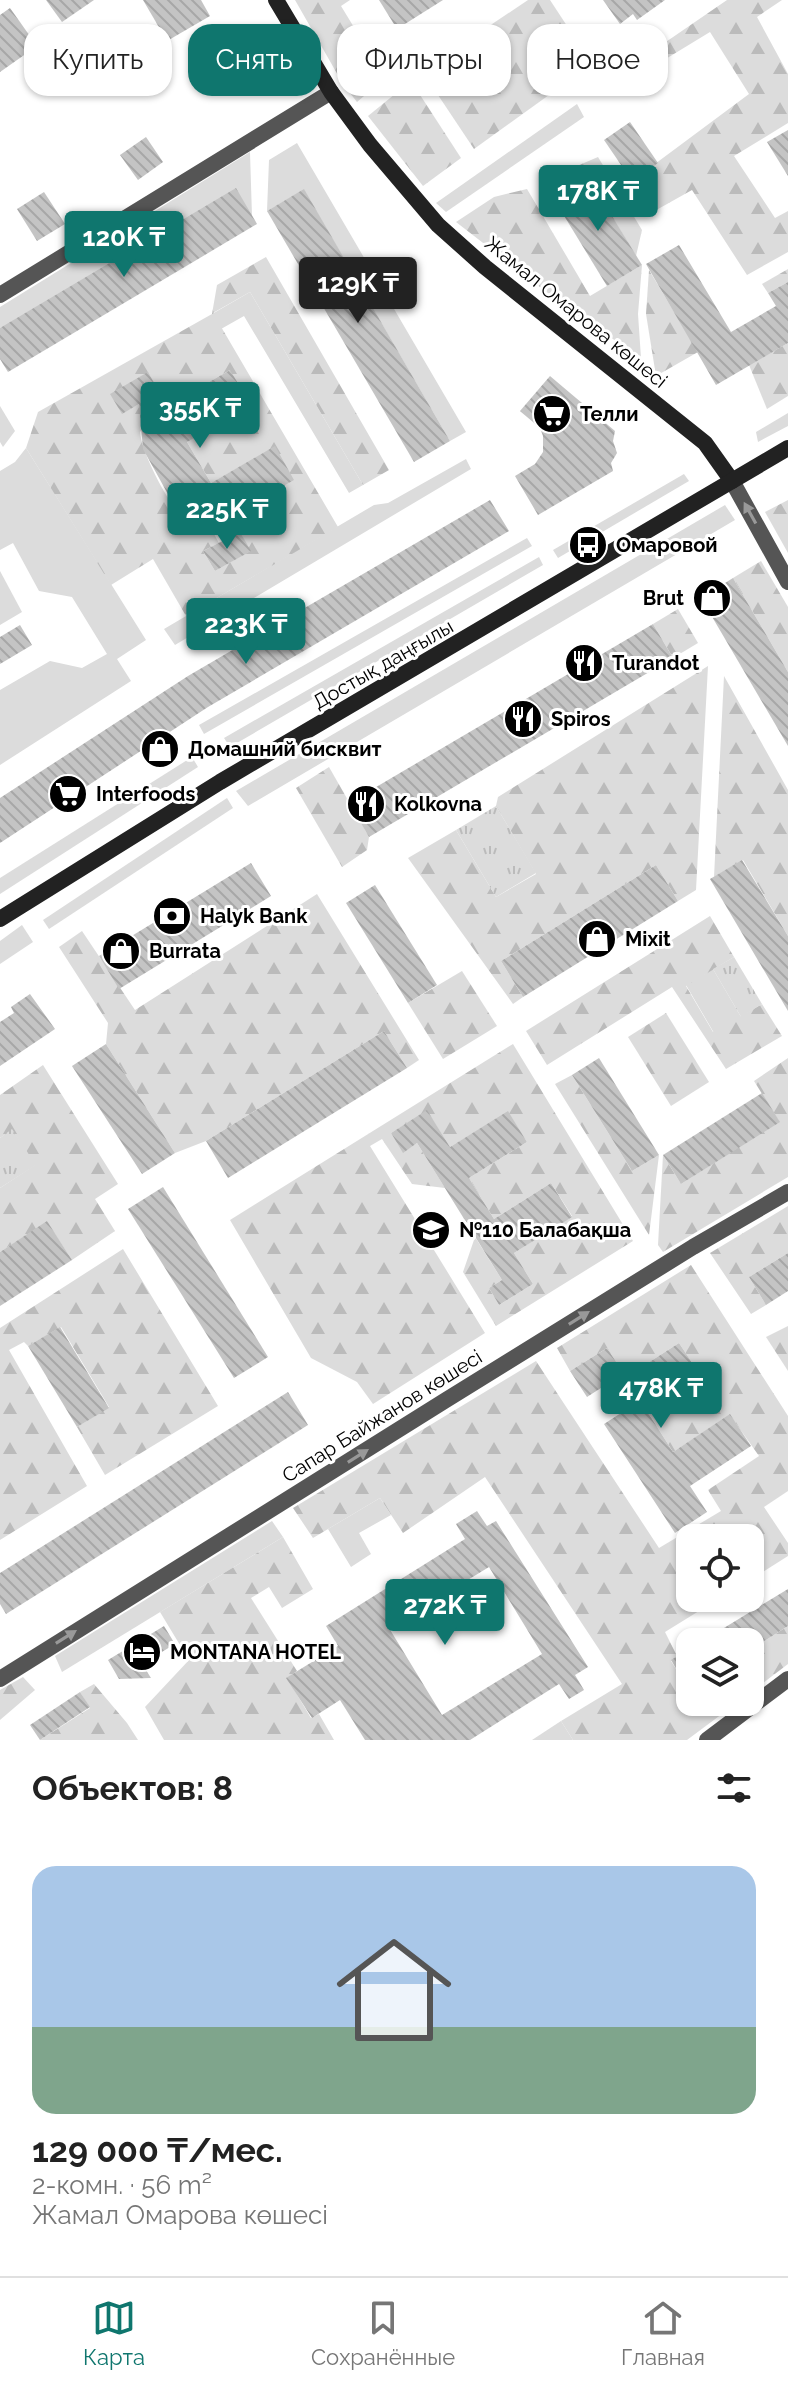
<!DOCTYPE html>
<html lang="ru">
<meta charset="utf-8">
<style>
:root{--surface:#fff;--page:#f2f2f2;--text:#222;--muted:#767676;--line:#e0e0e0;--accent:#0f766e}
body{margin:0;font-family:Raleway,sans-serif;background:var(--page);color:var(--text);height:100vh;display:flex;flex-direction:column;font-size:30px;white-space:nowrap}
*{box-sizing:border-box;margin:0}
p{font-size:26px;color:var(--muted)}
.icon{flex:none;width:44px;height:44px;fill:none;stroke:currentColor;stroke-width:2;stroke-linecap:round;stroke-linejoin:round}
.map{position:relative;height:1740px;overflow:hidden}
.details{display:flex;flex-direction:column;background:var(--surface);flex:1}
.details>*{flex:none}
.top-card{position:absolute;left:24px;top:24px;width:740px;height:72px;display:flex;gap:16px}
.controls{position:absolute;left:676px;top:1524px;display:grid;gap:16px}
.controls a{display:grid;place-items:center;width:88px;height:88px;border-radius:16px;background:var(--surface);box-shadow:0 2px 6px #0004;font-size:40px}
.price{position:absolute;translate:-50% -68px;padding:0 18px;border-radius:8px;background:var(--accent);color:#fff;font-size:26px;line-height:52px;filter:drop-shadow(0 2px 4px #0008)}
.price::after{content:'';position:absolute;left:50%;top:48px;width:24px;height:18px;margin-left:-12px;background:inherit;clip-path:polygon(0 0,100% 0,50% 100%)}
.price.selected{background:#222;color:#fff}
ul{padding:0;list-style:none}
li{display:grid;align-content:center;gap:16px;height:424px;padding:0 32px}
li+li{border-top:2px solid var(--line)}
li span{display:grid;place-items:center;height:248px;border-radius:24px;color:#555}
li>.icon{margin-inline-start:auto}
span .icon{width:144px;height:144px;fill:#fffc;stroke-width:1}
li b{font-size:34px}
h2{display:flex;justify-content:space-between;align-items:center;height:96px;padding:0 32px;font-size:34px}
.chip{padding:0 28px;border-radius:24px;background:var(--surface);box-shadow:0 2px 6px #0004;font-size:28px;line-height:72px}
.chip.selected{background:var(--accent);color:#fff}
.dock{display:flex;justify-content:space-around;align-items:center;height:112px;border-top:2px solid var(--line);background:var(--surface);font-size:22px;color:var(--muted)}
.dock a{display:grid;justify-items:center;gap:4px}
.dock .selected{color:var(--accent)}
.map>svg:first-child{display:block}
.grass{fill:#dcdcdc}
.forest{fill:url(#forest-firs);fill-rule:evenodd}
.park{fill:url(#park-tufts)}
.building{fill:url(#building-back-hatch);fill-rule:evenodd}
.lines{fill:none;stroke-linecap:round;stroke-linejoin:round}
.street{stroke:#555;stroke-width:16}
.secondary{stroke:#222;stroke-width:16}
.oneway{fill:#999}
.labels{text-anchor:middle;stroke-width:6;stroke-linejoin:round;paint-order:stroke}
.street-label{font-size:20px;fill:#000;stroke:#fff}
.poi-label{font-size:20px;font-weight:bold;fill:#000;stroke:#fff;text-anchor:start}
</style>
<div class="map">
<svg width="788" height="1740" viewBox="0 0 788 1740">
<defs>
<pattern id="forest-firs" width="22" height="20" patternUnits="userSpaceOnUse" patternTransform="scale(2)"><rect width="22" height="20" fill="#dcdcdc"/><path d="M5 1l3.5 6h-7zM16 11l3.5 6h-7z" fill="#bbb"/></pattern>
<pattern id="park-tufts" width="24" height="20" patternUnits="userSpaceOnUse" patternTransform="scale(2)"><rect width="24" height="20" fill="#dcdcdc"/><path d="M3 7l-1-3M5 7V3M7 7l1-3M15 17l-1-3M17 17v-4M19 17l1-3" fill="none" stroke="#bbb"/></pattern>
<pattern id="building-back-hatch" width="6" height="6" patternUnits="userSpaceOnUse" patternTransform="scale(2)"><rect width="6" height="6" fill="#c4c4c4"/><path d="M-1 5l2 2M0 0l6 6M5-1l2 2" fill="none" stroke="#a7a7a7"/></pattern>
</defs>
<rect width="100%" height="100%" fill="#fff"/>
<g class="grass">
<path d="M 577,104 L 584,117 L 446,212 L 436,203 Z"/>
<path d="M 297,143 L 466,432 L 450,441 L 304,190 L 267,211 L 269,160 Z"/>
<path d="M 250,152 L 252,217 L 0,328 L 0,307 Z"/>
<path d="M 250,292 L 363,485 L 349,493 L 244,316 L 221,329 L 212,314 Z"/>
<path d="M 0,406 L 15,431 L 3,447 L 0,442 Z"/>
<path d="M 788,413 L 788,426 L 758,442 L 756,432 Z"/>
<path d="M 26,448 L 146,640 L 117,659 L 131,681 L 0,765 L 0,690 L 50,661 L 82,668 L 107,654 L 72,597 L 39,591 L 13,543 L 0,550 L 0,471 L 15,462 Z"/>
<path d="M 466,459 L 471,469 L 175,645 L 164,629 L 374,505 L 388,503 Z"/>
<path d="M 684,474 L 689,481 L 558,558 L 553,550 Z"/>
<path d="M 725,505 L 735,520 L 248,806 L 236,791 Z"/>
<path d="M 527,538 L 532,546 L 204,734 L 199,725 Z"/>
<path d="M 539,557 L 543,565 L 230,747 L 224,738 Z"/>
<path d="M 0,571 L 22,612 L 0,625 Z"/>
<path d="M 192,757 L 198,767 L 0,894 L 0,878 Z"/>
<path d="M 227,798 L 233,808 L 49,929 L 43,920 Z"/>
<path d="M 22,925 L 33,942 L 0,964 L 0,941 Z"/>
<path d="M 713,969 L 741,1017 L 714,1033 L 686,985 Z"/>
<path d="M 380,1498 L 391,1515 L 359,1533 L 371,1554 L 351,1567 L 328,1529 Z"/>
<path d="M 272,1521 L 283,1537 L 62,1672 L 55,1656 Z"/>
<path d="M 561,1721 L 573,1740 L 532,1740 Z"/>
</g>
<g class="forest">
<path d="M 295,0 L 350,0 L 341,6 L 385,78 L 357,102 L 343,84 Z"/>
<path d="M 528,0 L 550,0 L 592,64 L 474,149 L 422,71 Z"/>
<path d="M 727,0 L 782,0 L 757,17 L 788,74 L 788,123 L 734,156 L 775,218 L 788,211 L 788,252 L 747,275 L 692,190 L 651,213 L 632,181 L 749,94 L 710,32 L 641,74 L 625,70 Z"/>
<path d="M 411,81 L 461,158 L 423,186 L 368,116 Z"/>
<path d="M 598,157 L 642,230 L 636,256 L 590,180 L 555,201 L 542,181 Z"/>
<path d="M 527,189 L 590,296 L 642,265 L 638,314 L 641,358 L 567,308 L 456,222 L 494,197 Z"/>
<path d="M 266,257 L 389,470 L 363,485 L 250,292 L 213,313 L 338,527 L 186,616 L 153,559 L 111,585 L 26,448 L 38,412 L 212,314 L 217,285 ZM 230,370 L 187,442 L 211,483 L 275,447 L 231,515 L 250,551 L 215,571 L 203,551 L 219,543 L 209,525 L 192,527 C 173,514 142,455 140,432 L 144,427 L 139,404 L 122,413 L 111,394 L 148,373 L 167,406 Z"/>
<path d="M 788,269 L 788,282 L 768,293 L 762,284 Z"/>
<path d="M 649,270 L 698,352 L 656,376 L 646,314 Z"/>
<path d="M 788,343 L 788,396 L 767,409 L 749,365 Z"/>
<path d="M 788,500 L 788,553 L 765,512 Z"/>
<path d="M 761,561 L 788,607 L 788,672 L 733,578 Z"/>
<path d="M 678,609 L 698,643 L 673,658 L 653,624 Z"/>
<path d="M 708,666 L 696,890 L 678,901 L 656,865 L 501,961 L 523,997 L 513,1004 L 408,858 L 456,830 L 496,897 L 536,874 L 496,806 L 498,797 Z"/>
<path d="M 724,676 L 788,790 L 788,936 L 743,860 L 714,877 Z"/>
<path d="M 329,767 L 369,837 L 367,850 L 342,867 L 296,788 Z"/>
<path d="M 317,894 L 419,1060 L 407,1068 L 384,1031 L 206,1141 L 175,1153 L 106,1044 L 108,1023 L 59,947 L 82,931 L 135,1010 Z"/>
<path d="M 710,916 L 734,957 L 686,986 L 713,1032 L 762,1004 L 782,1036 L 726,1069 L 672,987 L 547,1065 L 526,1031 Z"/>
<path d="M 462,971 L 497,1026 L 443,1059 L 408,1003 Z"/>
<path d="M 666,1013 L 709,1082 L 671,1106 L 628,1037 Z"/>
<path d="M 513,1044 L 633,1241 L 496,1326 L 463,1272 L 475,1237 L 502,1280 L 489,1288 L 499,1305 L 533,1284 L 514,1253 L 572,1216 L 551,1183 L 494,1219 L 469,1178 L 527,1142 L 508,1112 L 450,1147 L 427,1111 L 391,1133 L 403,1152 L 417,1143 L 445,1188 L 412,1184 L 382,1139 L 370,1146 L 485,1333 L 373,1404 L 357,1382 L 311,1358 L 230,1220 Z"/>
<path d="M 788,1058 L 788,1177 L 663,1252 L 658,1245 L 663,1155 L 681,1184 L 779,1121 L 754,1081 Z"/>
<path d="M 43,1065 L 118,1184 L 95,1199 L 115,1231 L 72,1260 L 47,1222 L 0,1252 L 0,1188 L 35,1165 L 12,1130 L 0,1138 L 0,1095 Z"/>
<path d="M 572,1075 L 632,1171 L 659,1155 L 649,1235 L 555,1084 Z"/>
<path d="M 788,1206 L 788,1253 L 749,1277 L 766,1305 L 751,1314 L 710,1253 Z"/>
<path d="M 123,1249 L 218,1406 L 105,1475 L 77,1427 L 109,1407 L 61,1327 L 28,1346 L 24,1342 L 9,1350 L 87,1486 L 0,1540 L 0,1328 Z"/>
<path d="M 691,1265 L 788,1416 L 788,1491 L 764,1507 L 788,1543 L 788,1556 L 750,1580 L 750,1538 L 690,1538 L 690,1598 L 720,1598 L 665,1632 L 677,1656 L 671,1661 L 687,1687 L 690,1686 L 690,1702 L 738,1702 L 687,1740 L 573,1740 L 561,1721 L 622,1684 L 485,1477 L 403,1533 L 380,1498 L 313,1538 L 293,1508 L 536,1361 L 659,1548 L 721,1511 L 708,1490 L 759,1456 L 730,1415 L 673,1452 L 647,1411 L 701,1376 L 679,1343 L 626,1377 L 607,1348 L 570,1371 L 557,1348 Z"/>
<path d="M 788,1326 L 788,1371 L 766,1337 Z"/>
<path d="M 283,1537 L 313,1589 L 282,1608 L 269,1587 L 251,1598 L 297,1671 L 287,1678 L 311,1718 L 319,1714 L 334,1740 L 164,1740 L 145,1707 L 189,1660 L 160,1612 Z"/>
<path d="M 788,1626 L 788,1664 L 750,1693 L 750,1650 Z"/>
<path d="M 23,1677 L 35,1690 L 0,1720 L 0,1690 Z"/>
<path d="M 94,1684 L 127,1723 L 138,1740 L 40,1740 L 90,1708 L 80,1692 Z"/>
</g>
<g class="park">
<path d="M 496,806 L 536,873 L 496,897 L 456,830 Z"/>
<path d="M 734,957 L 762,1004 L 741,1017 L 713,969 Z"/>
<path d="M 12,1129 L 36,1165 L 0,1188 L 0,1138 Z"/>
</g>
<g class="building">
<path d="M 46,0 L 94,0 L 62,22 Z"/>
<path d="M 143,0 L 201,0 L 210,16 L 167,41 Z"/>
<path d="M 379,0 L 443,0 L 397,29 Z"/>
<path d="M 603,0 L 665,0 L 637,20 L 633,14 L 620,24 Z"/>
<path d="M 10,8 L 37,46 L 0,72 L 0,15 Z"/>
<path d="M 227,49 L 243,75 L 212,96 L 195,67 Z"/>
<path d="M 630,122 L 658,163 L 632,181 L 604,140 Z"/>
<path d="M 788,130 L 788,176 L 767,142 Z"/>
<path d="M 146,137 L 163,162 L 138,180 L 120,155 Z"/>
<path d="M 590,180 L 642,265 L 607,286 L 555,201 Z"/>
<path d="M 236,188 L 257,224 L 8,372 L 0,359 L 0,328 Z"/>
<path d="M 304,189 L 450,441 L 414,462 L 267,211 Z"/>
<path d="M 44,192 L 65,224 L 37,241 L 17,209 Z"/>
<path d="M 679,245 L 731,332 L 776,306 L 768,293 L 788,282 L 788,343 L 716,385 L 646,264 Z"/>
<path d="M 230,370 L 251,405 L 187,442 L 211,483 L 275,446 L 294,480 L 231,515 L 238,528 L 192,527 L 180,516 L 143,449 L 139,404 L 122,414 L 110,394 L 148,372 L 167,406 Z"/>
<path d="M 550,376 L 615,431 L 613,441 L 617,453 L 611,463 L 613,471 L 538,515 L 515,476 L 535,464 L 543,452 L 543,436 L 540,428 L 520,411 Z"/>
<path d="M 490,500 L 509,531 L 208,707 L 0,843 L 0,798 L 188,676 Z"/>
<path d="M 240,532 L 251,551 L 215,571 L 203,551 Z"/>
<path d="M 733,578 L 788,672 L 788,746 L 701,598 Z"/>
<path d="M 653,624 L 673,658 L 369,837 L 349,803 Z"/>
<path d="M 20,625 L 32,645 L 0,664 L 0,637 Z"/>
<path d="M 742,860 L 788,936 L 788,1011 L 710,879 Z"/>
<path d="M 251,863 L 271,896 L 119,989 L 99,956 Z"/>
<path d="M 656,865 L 678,901 L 523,997 L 501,961 Z"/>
<path d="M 375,885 L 437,985 L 408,1003 L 346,903 Z"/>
<path d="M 30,994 L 55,1029 L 0,1066 L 0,1022 L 14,1013 L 11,1007 Z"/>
<path d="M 384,1031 L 407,1068 L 228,1178 L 206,1141 Z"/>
<path d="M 106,1044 L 175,1153 L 142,1174 L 72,1066 Z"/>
<path d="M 599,1058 L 659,1155 L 632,1171 L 572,1075 Z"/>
<path d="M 762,1093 L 780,1122 L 681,1184 L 663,1155 Z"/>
<path d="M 427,1110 L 450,1147 L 508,1111 L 527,1142 L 469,1178 L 494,1219 L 551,1183 L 572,1217 L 514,1253 L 533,1284 L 499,1305 L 489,1288 L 502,1280 L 417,1143 L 403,1153 L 391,1133 Z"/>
<path d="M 163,1187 L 268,1357 L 234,1378 L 128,1209 Z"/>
<path d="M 47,1221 L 72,1260 L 0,1306 L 0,1252 Z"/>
<path d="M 788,1253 L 788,1291 L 766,1305 L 749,1277 Z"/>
<path d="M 60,1327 L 109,1408 L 77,1427 L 28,1346 Z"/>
<path d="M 679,1343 L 701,1376 L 647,1411 L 673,1452 L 730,1414 L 751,1446 L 690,1486 L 707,1512 L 675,1533 L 604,1424 L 621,1413 L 604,1386 L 587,1397 L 570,1371 L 607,1348 L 626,1377 Z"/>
<path d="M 288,1392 L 308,1425 L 6,1614 L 0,1604 L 0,1573 Z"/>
<path d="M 477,1511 L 487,1526 L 496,1521 L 588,1667 L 575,1675 L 584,1690 L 569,1699 L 559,1684 L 470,1740 L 365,1740 L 340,1700 L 312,1718 L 286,1678 L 338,1646 L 326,1626 L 465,1539 L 456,1524 ZM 489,1567 L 542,1654 L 442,1715 L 389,1628 Z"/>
<path d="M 788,1589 L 788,1626 L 750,1650 L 750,1642 L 701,1642 Z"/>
<path d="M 164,1626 L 175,1644 L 142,1664 L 151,1678 L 119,1679 L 108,1660 Z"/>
<path d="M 690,1648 L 690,1692 L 671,1660 Z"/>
<path d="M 80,1692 L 90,1707 L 40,1740 L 30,1725 Z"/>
</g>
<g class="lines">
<g class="street">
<path d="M 0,295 L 331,92"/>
<path d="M 732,481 L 788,582"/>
<path d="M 0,1679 L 446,1400 L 693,1247 L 788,1192"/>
<path d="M 707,1740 L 788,1679"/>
</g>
<g class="secondary">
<path d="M 276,0 L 331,92 L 370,145 L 438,225 L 485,267 L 705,443 L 732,481"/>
<path d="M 0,919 L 220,782 L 788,448"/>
</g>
</g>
<defs><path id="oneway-solid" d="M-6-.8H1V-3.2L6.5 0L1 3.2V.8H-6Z" transform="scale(2)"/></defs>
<g class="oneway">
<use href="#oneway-solid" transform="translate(750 513) rotate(-119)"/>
<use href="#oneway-solid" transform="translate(579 1318) rotate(-32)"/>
<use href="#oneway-solid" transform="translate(358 1456) rotate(-32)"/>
<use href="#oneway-solid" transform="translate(66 1637) rotate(-32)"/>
</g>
<defs>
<g id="supermarket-disc" transform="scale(2)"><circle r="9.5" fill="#000" stroke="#fff"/><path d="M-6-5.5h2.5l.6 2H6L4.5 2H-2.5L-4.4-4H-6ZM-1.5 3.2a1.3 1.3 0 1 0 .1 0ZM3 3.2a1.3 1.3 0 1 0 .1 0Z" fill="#fff"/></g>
<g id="bus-disc" transform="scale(2)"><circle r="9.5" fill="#000" stroke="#fff"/><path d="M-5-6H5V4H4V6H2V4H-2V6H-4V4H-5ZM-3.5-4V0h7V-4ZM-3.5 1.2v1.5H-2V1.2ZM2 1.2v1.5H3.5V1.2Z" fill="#fff"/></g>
<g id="shop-disc" transform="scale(2)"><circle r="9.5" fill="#000" stroke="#fff"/><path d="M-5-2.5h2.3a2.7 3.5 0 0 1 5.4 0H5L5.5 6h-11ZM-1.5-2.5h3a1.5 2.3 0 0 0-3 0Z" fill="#fff"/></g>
<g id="restaurant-disc" transform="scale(2)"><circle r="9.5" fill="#000" stroke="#fff"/><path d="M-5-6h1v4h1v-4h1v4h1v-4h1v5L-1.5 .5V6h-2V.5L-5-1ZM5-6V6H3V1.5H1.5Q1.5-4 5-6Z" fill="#fff"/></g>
<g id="bank-disc" transform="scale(2)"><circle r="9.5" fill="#000" stroke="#fff"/><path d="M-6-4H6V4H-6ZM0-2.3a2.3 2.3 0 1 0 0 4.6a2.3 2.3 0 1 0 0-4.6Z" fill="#fff"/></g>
<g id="school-disc" transform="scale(2)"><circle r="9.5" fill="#000" stroke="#fff"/><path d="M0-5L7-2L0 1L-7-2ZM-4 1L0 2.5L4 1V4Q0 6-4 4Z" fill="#fff"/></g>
<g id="hotel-disc" transform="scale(2)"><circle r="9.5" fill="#000" stroke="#fff"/><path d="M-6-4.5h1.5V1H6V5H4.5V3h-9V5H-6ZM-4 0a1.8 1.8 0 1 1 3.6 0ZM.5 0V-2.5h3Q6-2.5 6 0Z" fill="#fff"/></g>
</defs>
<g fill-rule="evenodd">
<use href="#supermarket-disc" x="552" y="414"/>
<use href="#bus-disc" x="588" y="545"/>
<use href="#shop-disc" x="712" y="598"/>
<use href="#restaurant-disc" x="584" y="663"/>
<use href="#restaurant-disc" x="523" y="719"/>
<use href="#shop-disc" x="160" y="749"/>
<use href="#supermarket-disc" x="68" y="794"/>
<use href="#restaurant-disc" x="366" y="804"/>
<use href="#bank-disc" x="172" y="916"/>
<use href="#shop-disc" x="597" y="939"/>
<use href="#shop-disc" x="121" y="951"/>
<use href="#school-disc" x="431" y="1230"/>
<use href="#hotel-disc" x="142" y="1652"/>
</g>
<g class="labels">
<g class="street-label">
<text transform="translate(576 312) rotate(39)" y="7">Жамал Омарова көшесі</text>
<text transform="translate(383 664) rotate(-30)" y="7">Достық даңғылы</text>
<text transform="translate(382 1416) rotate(-32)" y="7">Сапар Байжанов көшесі</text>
</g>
<g class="poi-label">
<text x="580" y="421">Телли</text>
<text x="616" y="552">Омаровой</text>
<text x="684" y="605" text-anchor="end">Brut</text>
<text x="612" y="670">Turandot</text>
<text x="551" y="726">Spiros</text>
<text x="188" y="756">Домашний бисквит</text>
<text x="96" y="801">Interfoods</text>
<text x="394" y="811">Kolkovna</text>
<text x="200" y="923">Halyk Bank</text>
<text x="625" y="946">Mixit</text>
<text x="149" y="958">Burrata</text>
<text x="459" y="1237">№110 Балабақша</text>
<text x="170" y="1659">MONTANA HOTEL</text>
</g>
</g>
</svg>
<div class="controls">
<a><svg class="icon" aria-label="locate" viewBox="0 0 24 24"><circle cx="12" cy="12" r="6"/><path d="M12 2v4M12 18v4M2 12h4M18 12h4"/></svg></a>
<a><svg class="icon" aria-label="layers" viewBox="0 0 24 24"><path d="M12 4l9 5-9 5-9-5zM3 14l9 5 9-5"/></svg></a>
</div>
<b class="price" style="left:598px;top:233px">178K ₸</b>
<b class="price" style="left:124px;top:279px">120K ₸</b>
<b class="price selected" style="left:358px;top:325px">129K ₸</b>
<b class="price" style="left:200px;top:450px">355K ₸</b>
<b class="price" style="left:227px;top:551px">225K ₸</b>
<b class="price" style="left:246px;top:666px">223K ₸</b>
<b class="price" style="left:661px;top:1430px">478K ₸</b>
<b class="price" style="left:445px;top:1647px">272K ₸</b>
<div class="top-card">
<a class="chip">Купить</a>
<a class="chip selected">Снять</a>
<a class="chip">Фильтры</a>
<a class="chip">Новое</a>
</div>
</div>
<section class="details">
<h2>Объектов: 8<svg class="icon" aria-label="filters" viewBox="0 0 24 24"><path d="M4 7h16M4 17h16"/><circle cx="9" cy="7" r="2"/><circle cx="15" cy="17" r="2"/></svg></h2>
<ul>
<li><span style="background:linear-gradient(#a9c7e8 65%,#7fa58c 0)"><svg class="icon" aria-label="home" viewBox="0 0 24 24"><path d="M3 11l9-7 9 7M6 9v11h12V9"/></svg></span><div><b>129 000 ₸/мес.</b><p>2-комн. · 56 m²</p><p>Жамал Омарова көшесі</p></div></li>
</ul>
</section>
<nav class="dock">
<a class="selected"><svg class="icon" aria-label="map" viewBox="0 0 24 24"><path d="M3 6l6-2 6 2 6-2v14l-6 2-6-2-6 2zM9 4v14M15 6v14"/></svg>Карта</a>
<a><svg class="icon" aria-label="saved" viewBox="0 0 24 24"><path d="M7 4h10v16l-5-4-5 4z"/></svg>Сохранённые</a>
<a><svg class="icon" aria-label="home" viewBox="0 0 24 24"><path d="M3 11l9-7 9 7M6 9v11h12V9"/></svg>Главная</a>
</nav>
